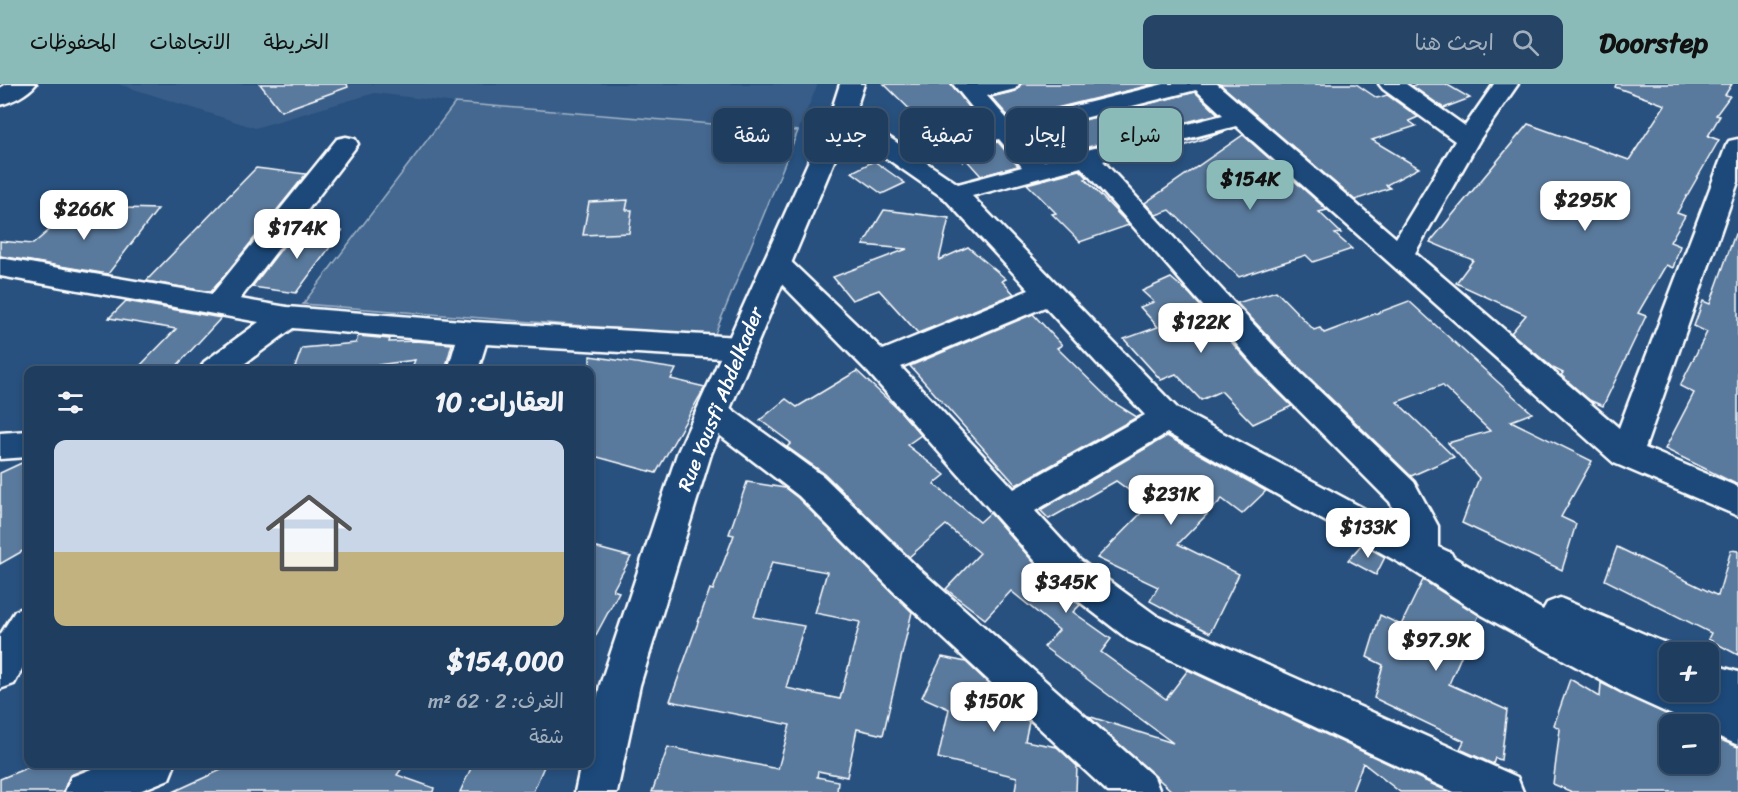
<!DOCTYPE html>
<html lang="ar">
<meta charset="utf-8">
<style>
:root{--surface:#1e3d5f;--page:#264465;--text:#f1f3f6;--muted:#a1aebd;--line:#3c5674;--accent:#8bbbb9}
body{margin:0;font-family:Sriracha,"Playpen Sans Arabic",sans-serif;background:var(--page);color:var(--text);direction:rtl;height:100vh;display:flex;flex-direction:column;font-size:22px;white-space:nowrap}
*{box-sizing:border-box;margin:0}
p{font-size:20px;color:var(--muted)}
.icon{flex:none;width:33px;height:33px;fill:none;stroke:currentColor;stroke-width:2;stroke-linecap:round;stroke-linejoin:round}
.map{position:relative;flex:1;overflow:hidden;direction:ltr}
.side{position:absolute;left:24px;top:282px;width:570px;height:402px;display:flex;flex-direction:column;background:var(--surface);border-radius:12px;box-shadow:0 3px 9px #0003,0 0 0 2px var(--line);direction:rtl}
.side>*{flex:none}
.guide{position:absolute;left:612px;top:24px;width:570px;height:54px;direction:rtl;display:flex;gap:12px}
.fabs{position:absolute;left:1659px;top:558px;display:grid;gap:12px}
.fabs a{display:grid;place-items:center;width:60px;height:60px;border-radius:12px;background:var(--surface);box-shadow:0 3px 9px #0003,0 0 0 2px var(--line);font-size:30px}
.price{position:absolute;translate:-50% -51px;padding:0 14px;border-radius:12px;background:#fff;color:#222;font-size:20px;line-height:39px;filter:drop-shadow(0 2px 3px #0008)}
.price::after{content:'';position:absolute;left:50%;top:36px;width:18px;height:14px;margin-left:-9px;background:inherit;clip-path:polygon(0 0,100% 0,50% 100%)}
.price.selected{background:var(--accent);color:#111}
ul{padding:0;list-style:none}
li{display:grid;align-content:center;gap:12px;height:318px;padding:0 30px}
li span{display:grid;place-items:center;height:186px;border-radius:12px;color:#555}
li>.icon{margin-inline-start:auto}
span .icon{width:108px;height:108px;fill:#fffc;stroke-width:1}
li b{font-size:26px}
h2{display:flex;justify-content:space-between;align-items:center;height:72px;padding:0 30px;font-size:26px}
.pill{padding:0 21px;border-radius:12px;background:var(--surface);box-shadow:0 3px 9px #0003,0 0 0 2px var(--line);font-size:21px;line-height:54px}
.pill.selected{background:var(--accent);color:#111}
header{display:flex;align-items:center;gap:36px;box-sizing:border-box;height:84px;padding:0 30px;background:var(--accent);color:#111}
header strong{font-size:28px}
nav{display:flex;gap:33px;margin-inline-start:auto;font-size:21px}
.search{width:420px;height:54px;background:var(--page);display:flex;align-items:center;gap:15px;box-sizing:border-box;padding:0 21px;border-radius:12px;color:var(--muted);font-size:22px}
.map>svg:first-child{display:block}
.built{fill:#375d88}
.green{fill:#446890;stroke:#a2b4c8;stroke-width:1.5}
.building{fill:#5a7a9d;stroke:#fff;stroke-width:1.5;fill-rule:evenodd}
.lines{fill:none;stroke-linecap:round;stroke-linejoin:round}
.street-casing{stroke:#fff;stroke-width:5}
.secondary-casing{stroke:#fff;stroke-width:5}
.street{fill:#1f4a7a;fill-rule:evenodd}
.secondary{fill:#1f4a7a;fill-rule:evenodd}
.labels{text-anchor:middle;stroke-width:6;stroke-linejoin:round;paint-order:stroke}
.street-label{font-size:20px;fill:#fff;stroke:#1f4a7a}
</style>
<header>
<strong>Doorstep</strong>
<div class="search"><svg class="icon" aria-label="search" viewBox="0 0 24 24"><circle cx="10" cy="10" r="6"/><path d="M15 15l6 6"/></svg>ابحث هنا</div>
<nav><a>الخريطة</a><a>الاتجاهات</a><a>المحفوظات</a></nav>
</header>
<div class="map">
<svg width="1738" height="708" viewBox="0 0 1738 708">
<rect width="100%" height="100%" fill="#28517f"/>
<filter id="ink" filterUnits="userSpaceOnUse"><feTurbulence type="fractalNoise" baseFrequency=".0167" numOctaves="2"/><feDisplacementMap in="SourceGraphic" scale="12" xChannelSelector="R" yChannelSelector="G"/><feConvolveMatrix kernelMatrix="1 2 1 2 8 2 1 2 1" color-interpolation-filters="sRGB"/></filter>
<g filter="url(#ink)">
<path class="built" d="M 118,0 L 818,0 L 798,47 L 455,19 L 375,9 L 255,44 Z"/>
<path class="green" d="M 455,19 L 798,47 L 714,252 L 303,220 Z"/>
<g class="building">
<path d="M 260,0 L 347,0 L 348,3 L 281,27 Z"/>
<path d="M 884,0 L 951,0 L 984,42 L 938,53 Z"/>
<path d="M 1021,0 L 1155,0 L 1011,35 L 991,13 L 1016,7 Z"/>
<path d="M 1220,0 L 1356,0 L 1377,14 L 1387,11 L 1418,33 L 1409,37 L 1416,42 L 1372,56 L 1419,84 L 1386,101 L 1390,104 L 1355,116 Z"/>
<path d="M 1416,0 L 1446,0 L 1470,14 L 1444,24 L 1412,2 Z"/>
<path d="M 1616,0 L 1732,0 L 1725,11 L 1730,12 L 1716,31 L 1720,32 L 1708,52 L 1719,56 L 1677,129 L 1685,132 L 1670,158 L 1680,162 L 1673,184 L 1666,181 L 1638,229 L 1646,232 L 1603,322 L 1589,316 L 1561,291 L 1563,289 L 1553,284 L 1511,249 L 1526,231 L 1456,199 L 1473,176 L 1430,158 L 1528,40 L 1629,76 L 1665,21 L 1615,3 Z"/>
<path d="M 1195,8 L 1218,30 L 1045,74 L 1024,51 Z"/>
<path d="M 1235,44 L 1138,78 L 1132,72 Z"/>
<path d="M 1243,51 L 1327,126 L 1319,128 L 1341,149 L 1335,150 L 1352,165 L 1313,178 L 1306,171 L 1239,193 L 1170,126 L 1156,131 L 1145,119 Z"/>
<path d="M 998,58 L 1018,82 L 981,92 L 964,73 L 963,78 L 953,69 Z"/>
<path d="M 874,77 L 905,99 L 882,110 L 852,88 Z"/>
<path d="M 256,84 L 306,90 L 211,208 L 146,197 Z"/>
<path d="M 1080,86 L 1088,94 L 1085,95 L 1129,141 L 1080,158 L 1052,130 L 1056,129 L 1027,100 Z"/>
<path d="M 628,116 L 626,126 L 632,126 L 629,149 L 583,151 L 589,118 Z"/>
<path d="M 123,124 L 158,125 L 108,190 L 0,172 L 0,157 L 33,160 L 73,126 L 116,133 Z"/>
<path d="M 884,126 L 949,134 L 939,176 L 968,163 L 1006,195 L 1002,197 L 1014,210 L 918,249 L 879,206 L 852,216 L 833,193 L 907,165 L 863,161 Z"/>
<path d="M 298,143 L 342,147 L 296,209 L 252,203 Z"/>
<path d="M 1735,150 L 1738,151 L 1738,401 L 1665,365 L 1694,309 L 1680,302 L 1707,248 L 1694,242 L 1703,217 L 1710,220 Z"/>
<path d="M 1171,194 L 1190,210 L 1259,290 L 1292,322 L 1253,340 L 1221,307 L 1201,316 L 1176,290 L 1161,296 L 1124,255 L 1158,243 L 1140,223 L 1154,218 L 1142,207 Z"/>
<path d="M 1276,207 L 1314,246 L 1320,244 L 1324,249 L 1409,217 L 1532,329 L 1511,337 L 1592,377 L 1561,433 L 1576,440 L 1562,486 L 1462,439 L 1479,394 L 1448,359 L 1490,347 L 1442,301 L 1397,318 L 1454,373 L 1411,392 L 1285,270 L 1237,219 Z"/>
<path d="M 126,217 L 221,234 L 173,286 L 136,286 L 176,245 L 109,234 Z"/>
<path d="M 1033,230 L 1062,261 L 1057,264 L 1111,317 L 1137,333 L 1016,401 L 910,282 Z"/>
<path d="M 358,252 L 390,255 L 389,258 L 416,257 L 452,260 L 445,286 L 411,286 L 415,276 L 341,286 L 294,286 L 302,264 L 356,259 Z"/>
<path d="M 590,272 L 676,285 L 671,295 L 705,303 L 656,389 L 590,371 Z"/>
<path d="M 857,287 L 900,327 L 921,351 L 907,361 L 945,391 L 934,400 L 980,438 L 990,429 L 1052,499 L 1080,521 L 1073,528 L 1111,555 L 1101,568 L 1166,615 L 1188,586 L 1449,708 L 1400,708 L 1363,679 L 1352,708 L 1173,708 L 1088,632 L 1173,659 L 1044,563 L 1059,546 L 1011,507 L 985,535 L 946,505 L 980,469 L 946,441 L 909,473 L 825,390 L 787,363 L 791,359 L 760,336 L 786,315 L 797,323 Z"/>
<path d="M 1167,352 L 1266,407 L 1242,430 L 1222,415 L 1178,460 L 1239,490 L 1210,549 L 1150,517 L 1158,503 L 1097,474 L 1149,421 L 1116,397 L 1049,435 L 1040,426 Z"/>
<path d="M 28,376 L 28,464 L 0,480 L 0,389 Z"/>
<path d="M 747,398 L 785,404 L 798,414 L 912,528 L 883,651 L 857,645 L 847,693 L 818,687 L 817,693 L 838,697 L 837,708 L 652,708 L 668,663 L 778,685 L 790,641 L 670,617 L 710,505 L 713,506 L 734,451 L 729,450 ZM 772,478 L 827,488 L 815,529 L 860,538 L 840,615 L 786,604 L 804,542 L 754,533 Z"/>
<path d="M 1362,460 L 1385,473 L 1376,491 L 1348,476 Z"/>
<path d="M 590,462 L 631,473 L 613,506 L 619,508 L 590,562 Z"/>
<path d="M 1617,463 L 1718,512 L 1731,466 L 1738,467 L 1738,571 L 1708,555 L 1711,549 L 1605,496 Z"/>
<path d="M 1423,496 L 1479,531 L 1449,600 L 1507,626 L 1501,676 L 1495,674 L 1493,680 L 1460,665 L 1464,657 L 1374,614 L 1383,581 L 1367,573 L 1380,531 L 1401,541 Z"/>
<path d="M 942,573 L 966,578 L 1029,638 L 1025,657 L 1057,663 L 1077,682 L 1076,708 L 1015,708 L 1017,693 L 938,674 L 949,625 L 922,613 Z"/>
<path d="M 1570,595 L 1600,613 L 1601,599 L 1688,640 L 1670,640 L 1670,680 L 1708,680 L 1708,651 L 1738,663 L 1738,708 L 1572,708 L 1553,700 L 1560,645 L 1554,641 Z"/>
<path d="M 36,680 L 99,680 L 70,691 L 63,708 L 0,708 L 0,695 Z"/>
<path d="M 234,680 L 405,680 L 397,691 L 434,704 L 433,708 L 173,708 Z"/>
<path d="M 473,680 L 545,680 L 533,708 L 460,708 Z"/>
</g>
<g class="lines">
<g class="street-casing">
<g id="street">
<path d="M 7,0 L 36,0 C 28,10 12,18 0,21 L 0,4 Z"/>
<path d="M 953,0 L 1019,0 L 1015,5 L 987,12 L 1010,38 L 1164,0 L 1217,0 L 1396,154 L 1455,57 L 1383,5 L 1379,0 L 1406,0 L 1465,42 L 1494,0 L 1518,0 L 1480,55 L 1415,169 L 1619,344 L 1726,62 L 1729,57 L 1738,55 L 1738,98 L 1645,364 L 1738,403 L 1738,432 L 1614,379 L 1236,42 L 1103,77 L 1283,272 L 1414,398 L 1438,442 L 1438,463 L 1451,469 L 1453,473 L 1543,526 L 1547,519 L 1560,514 L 1684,567 L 1670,568 L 1670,608 L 1708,608 L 1708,579 L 1738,588 L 1738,661 L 1708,648 L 1708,640 L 1692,640 L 1628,611 L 1482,531 L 1407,483 L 1167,349 L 1035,427 L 1080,476 L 1157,532 L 1517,693 L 1523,708 L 1454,708 L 1129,556 L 1054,498 L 868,288 L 762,180 L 766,173 L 776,171 L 786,173 L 883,266 L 1029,206 L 945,115 L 863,58 L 832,25 L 836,20 L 844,18 L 852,20 L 881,48 L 905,64 L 988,43 ZM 1196,6 L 1223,31 L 1044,77 L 1020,50 ZM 999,55 L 1022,83 L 958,100 L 921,75 ZM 1081,83 L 1261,288 L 1390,418 L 1402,445 L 1178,325 L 972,112 ZM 1045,223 L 1145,331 L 1014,405 L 901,283 Z"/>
<path d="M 346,53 L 355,55 L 358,60 L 240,215 L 287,223 L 474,238 L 740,253 L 751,256 L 755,264 L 751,272 L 740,275 L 486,260 L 478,286 L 448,286 L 456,258 L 293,244 L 236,286 L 200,286 L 204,278 L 259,238 L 0,192 L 0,174 L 212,210 L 337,55 Z"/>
<path d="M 712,316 L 723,319 L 823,392 L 920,486 L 1154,693 L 1160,708 L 1108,708 L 894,508 L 799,412 L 701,337 L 696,328 L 701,319 Z"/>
<path d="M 28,347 L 28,373 L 0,375 L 0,349 Z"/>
<path d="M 28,522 L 28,574 L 14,600 L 0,605 L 0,551 L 15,527 Z"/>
<path d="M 104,680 L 175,680 L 169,695 L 137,708 L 65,708 L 71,693 Z"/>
</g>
</g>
<g class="secondary-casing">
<path id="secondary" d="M 840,0 L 864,0 L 856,25 L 711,370 L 640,601 L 617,708 L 575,708 L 581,680 L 590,680 L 590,645 L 600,601 L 677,370 L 832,25 Z"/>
</g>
<use href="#street" class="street"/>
<use href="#secondary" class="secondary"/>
</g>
</g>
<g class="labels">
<g class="street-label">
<text transform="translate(720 315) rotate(-68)" y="7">Rue Yousfi Abdelkader</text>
</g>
</g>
</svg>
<div class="fabs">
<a>+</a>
<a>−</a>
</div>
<b class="price selected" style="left:1250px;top:127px">$154K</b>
<b class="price" style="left:1585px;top:148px">$295K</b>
<b class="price" style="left:84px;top:157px">$266K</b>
<b class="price" style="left:297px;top:176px">$174K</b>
<b class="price" style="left:1201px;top:270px">$122K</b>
<b class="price" style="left:1171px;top:442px">$231K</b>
<b class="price" style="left:1368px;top:475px">$133K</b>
<b class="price" style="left:1066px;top:530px">$345K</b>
<b class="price" style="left:1436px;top:588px">$97.9K</b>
<b class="price" style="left:994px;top:649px">$150K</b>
<div class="guide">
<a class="pill selected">شراء</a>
<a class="pill">إيجار</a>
<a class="pill">تصفية</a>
<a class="pill">جديد</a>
<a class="pill">شقة</a>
</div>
<section class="side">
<h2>العقارات: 10<svg class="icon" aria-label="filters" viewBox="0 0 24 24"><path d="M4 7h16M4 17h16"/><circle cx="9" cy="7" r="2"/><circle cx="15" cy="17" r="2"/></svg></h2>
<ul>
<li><span style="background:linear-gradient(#c9d6e8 60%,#c2b280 0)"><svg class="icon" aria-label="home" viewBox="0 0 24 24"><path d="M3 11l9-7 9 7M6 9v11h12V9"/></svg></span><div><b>$154,000</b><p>الغرف: 2 · 62 m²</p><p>شقة</p></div></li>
</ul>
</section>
</div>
